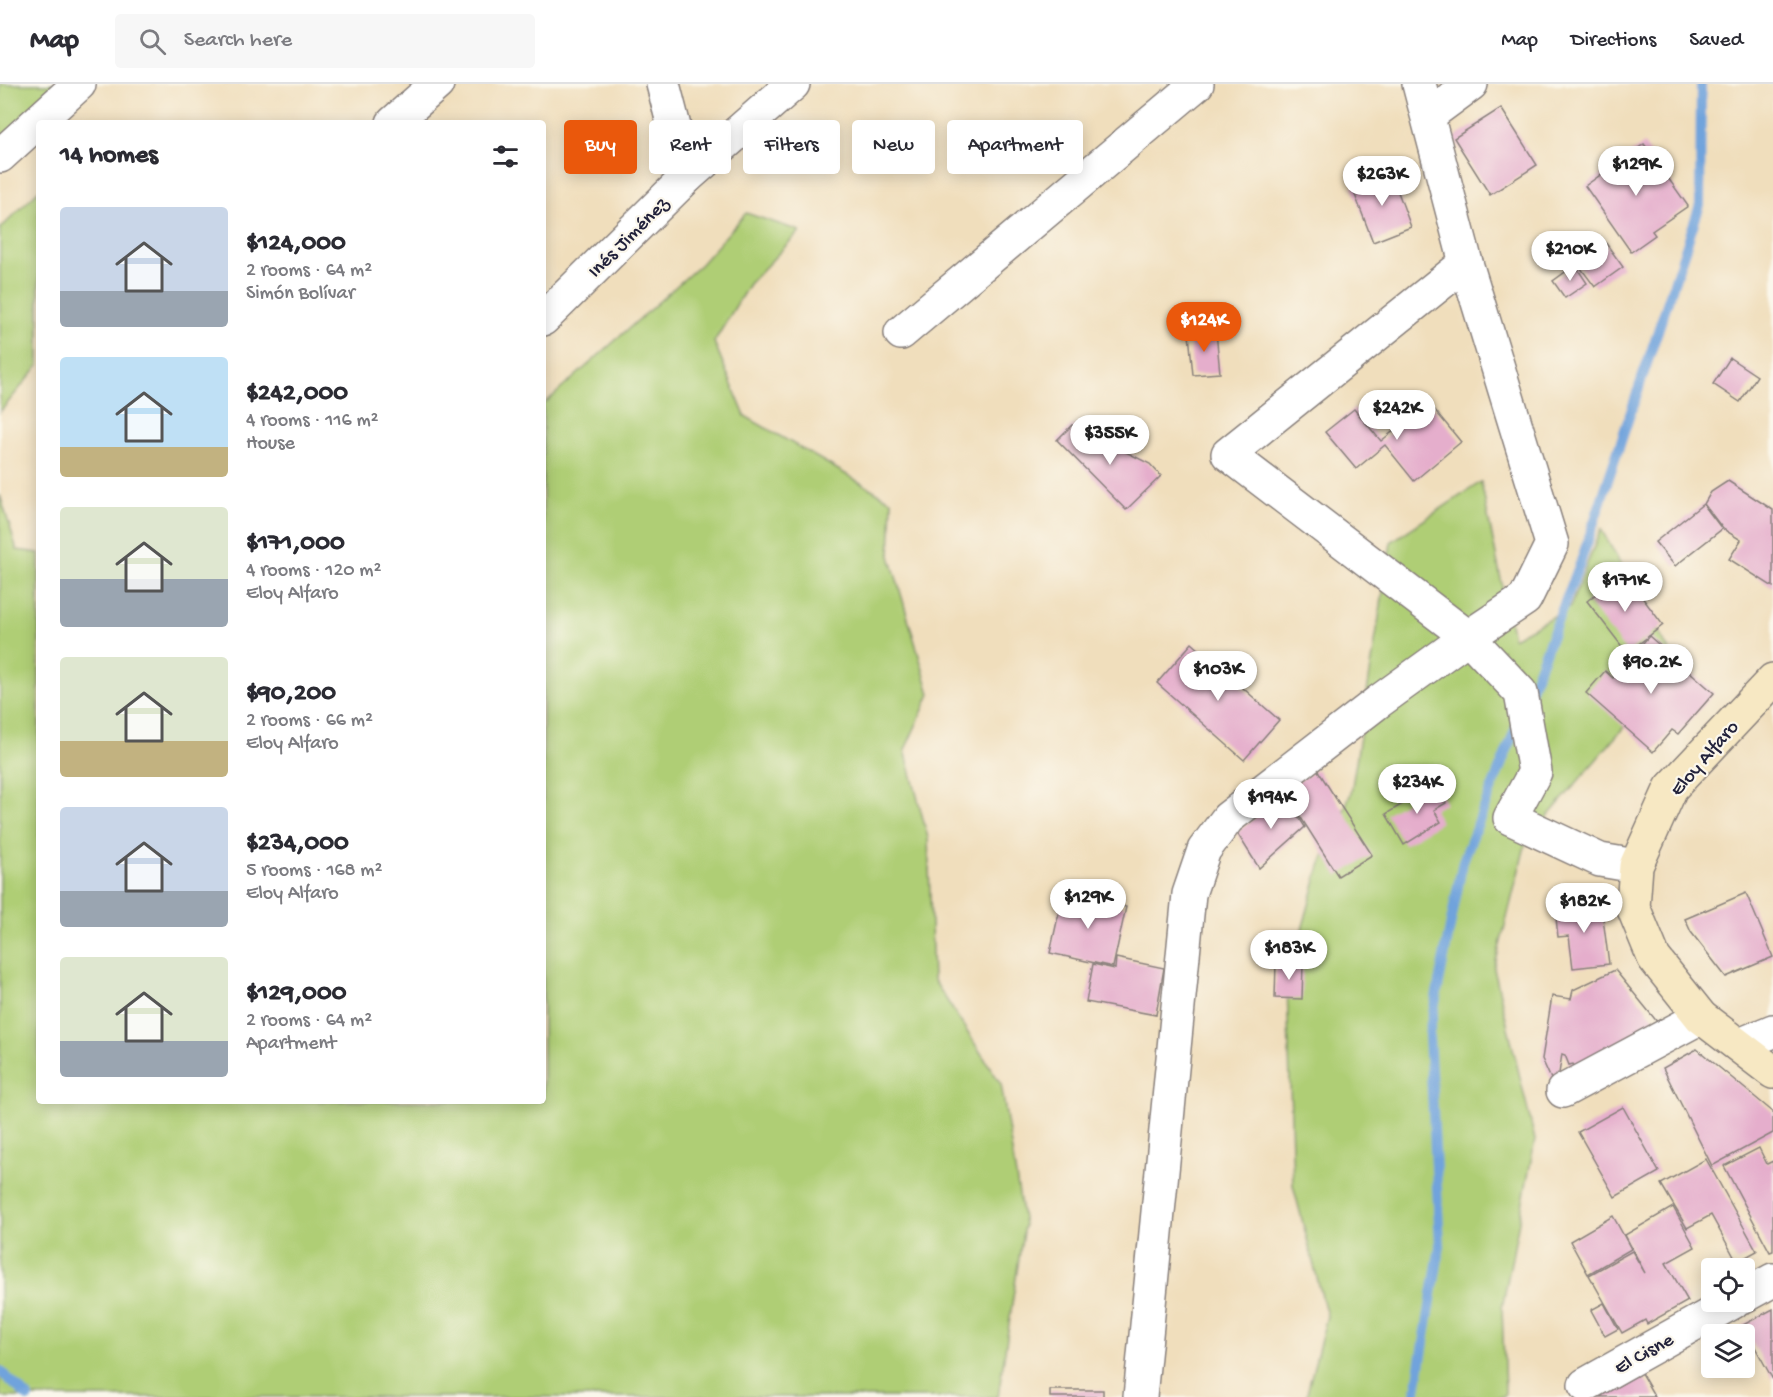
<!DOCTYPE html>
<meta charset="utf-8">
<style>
:root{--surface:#fff;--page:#f7f7f7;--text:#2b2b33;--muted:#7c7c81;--line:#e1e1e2;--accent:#ea580c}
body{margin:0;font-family:"Gochi Hand",sans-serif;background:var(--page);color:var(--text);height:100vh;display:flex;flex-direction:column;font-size:22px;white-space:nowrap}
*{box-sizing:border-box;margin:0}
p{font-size:20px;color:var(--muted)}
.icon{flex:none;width:33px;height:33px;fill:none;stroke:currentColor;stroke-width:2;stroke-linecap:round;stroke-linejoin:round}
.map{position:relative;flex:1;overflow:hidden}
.details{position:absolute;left:36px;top:36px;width:510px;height:984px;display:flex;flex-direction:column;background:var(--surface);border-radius:6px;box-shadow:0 3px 15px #0003}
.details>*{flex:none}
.banner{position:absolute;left:564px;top:36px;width:570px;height:54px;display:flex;gap:12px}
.tools{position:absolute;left:1701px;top:1174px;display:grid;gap:12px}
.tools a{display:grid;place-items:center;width:54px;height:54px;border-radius:6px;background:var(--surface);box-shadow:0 3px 15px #0003;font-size:30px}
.price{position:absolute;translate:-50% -51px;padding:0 14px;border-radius:21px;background:#fff;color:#222;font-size:20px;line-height:39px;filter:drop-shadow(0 2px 3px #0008)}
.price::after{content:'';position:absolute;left:50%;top:36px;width:18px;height:14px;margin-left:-9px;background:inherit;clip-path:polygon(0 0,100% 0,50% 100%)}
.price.current{background:var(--accent);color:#fff}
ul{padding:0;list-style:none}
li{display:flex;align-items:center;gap:18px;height:150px;padding:0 24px}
li span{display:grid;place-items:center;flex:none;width:168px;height:120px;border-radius:6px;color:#555}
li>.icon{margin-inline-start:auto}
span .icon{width:72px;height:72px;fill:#fffc;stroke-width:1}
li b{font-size:26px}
h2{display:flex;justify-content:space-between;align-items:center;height:72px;padding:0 24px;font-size:26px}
.pill{padding:0 21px;border-radius:6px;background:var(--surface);box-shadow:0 3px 15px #0003;font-size:21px;line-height:54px}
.pill.current{background:var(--accent);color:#fff}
header{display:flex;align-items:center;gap:36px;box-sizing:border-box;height:84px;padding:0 30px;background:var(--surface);border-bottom:2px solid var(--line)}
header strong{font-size:28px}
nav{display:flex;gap:33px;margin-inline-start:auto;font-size:21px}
.search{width:420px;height:54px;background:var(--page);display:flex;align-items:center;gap:15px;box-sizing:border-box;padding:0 21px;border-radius:6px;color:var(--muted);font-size:22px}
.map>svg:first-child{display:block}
.green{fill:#afce75;stroke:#687858;stroke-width:1.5}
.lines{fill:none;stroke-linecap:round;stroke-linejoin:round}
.stream{stroke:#70a3dc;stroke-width:10}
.building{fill:#e5aecc}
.street-casing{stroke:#89807c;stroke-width:36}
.secondary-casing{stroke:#89807c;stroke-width:36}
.street{stroke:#fff;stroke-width:33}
.secondary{stroke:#f7e8c3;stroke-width:33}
.labels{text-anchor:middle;stroke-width:4.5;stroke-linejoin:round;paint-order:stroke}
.street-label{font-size:20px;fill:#22223b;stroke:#fbf7ec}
</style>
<header>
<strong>Map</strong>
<div class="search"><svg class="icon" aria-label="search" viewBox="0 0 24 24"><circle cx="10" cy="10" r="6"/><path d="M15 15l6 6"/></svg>Search here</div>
<nav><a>Map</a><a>Directions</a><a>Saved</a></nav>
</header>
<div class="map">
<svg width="1773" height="1313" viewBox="0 0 1773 1313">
<rect width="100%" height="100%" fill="#fbf7ec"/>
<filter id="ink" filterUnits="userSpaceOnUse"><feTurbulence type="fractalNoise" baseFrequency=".0167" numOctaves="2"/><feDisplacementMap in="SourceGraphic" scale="12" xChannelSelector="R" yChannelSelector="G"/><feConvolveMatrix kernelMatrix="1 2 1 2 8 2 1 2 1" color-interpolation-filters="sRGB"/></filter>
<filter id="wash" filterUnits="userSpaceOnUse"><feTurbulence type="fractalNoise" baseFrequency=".008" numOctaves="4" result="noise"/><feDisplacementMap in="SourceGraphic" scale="24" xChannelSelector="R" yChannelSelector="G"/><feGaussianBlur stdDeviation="1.35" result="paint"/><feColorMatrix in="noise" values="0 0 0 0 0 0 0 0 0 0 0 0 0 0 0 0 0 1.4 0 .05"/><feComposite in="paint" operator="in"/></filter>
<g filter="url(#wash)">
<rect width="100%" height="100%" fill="#f0debc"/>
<g class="green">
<path d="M 0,0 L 79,0 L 0,72 Z"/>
<path d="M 39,106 L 39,281 L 0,328 L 0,145 Z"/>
<path d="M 746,129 L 800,147 L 749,200 L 714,258 L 745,332 L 892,417 L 890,472 L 930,610 L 905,666 L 928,754 L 933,895 L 1001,1000 L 1024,1141 L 998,1313 L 0,1313 L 0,411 L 17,466 L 39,469 L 39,1017 L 543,1017 L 543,321 L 701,180 Z"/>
<path d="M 1481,398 L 1513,554 L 1570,523 L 1601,445 L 1677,581 L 1526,758 L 1494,885 L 1535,1056 L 1502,1224 L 1505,1309 L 1502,1313 L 1306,1313 L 1327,1232 L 1293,1101 L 1287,899 L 1320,782 L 1351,709 L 1391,458 Z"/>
</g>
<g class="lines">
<g class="stream">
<path d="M 1529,610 L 1581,477 L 1700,121 L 1701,0"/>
<path d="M 0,1287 L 28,1313"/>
<path d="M 1415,1313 L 1440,1162 L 1429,950 L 1463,777 L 1517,641"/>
</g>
</g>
<g id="blocks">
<g class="building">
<path d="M 1501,24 L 1537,81 L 1490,111 L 1454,54 Z"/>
<path d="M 1644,60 L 1688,122 L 1652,147 L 1655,151 L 1631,168 L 1585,102 Z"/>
<path d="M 1391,89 L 1411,143 L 1373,158 L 1352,103 Z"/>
<path d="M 1605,158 L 1623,183 L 1595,203 L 1577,179 Z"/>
<path d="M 1575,181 L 1587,199 L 1565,214 L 1553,197 Z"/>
<path d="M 1216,248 L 1220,289 L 1193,291 L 1189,250 Z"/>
<path d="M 1730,274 L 1757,292 L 1740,318 L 1713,300 Z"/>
<path d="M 1429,319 L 1461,358 L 1414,397 L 1385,361 L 1356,385 L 1325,348 L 1354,325 L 1381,357 Z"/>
<path d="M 1072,341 L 1150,380 L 1161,392 L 1126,426 L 1057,356 Z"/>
<path d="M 1728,397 L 1773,426 L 1773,503 L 1729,475 L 1741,456 L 1723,445 L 1704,420 L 1711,408 Z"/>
<path d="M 1703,420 L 1722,445 L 1675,482 L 1655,458 Z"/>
<path d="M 1623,488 L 1663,541 L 1627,569 L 1587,517 Z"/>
<path d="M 1649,552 L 1714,609 L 1678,650 L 1672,646 L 1653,668 L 1586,609 L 1605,587 L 1613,594 Z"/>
<path d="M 1192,559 L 1279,636 L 1244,676 L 1157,599 Z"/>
<path d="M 1317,685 L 1372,771 L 1338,792 L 1284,707 Z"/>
<path d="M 1435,700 L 1446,719 L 1434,726 L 1441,738 L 1404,761 L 1386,730 Z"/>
<path d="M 1284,709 L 1305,743 L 1259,784 L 1237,749 Z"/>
<path d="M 1746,809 L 1773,873 L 1726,893 L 1691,848 L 1685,835 Z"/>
<path d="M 1063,810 L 1126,823 L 1113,883 L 1050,869 Z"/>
<path d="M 1601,819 L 1609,880 L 1573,884 L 1569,852 L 1558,853 L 1555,824 Z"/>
<path d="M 1116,874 L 1164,884 L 1156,931 L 1086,918 L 1093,880 L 1115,885 Z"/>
<path d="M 1276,878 L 1303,879 L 1302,915 L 1275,914 Z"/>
<path d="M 1615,886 L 1663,945 L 1582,995 L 1573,980 L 1569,981 L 1565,971 L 1562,970 L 1558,996 L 1551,995 L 1542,975 L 1552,912 L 1571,915 L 1573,906 Z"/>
<path d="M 1697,965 L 1773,1028 L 1773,1049 L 1712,1082 L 1663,984 Z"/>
<path d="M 1623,1023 L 1659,1088 L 1615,1113 L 1578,1048 Z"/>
<path d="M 1759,1064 L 1767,1080 L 1773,1077 L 1773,1167 L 1770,1168 L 1724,1082 Z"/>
<path d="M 1706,1075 L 1757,1167 L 1737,1178 L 1711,1131 L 1687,1144 L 1661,1100 Z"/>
<path d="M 1673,1123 L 1695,1163 L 1666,1179 L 1688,1217 L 1647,1240 L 1645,1236 L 1622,1249 L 1589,1191 L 1632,1167 L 1645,1189 L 1625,1151 Z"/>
<path d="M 1613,1132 L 1631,1165 L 1588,1190 L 1570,1157 Z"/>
<path d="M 1604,1219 L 1618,1245 L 1605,1252 L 1591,1226 Z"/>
<path d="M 1773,1225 L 1773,1296 L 1743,1241 Z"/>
<path d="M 1641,1289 L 1655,1313 L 1599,1313 Z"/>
<rect x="1050" y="1306" width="53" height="7"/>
</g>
</g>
</g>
<g filter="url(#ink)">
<use href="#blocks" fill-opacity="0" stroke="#89807c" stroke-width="1.5"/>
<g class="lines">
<g class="street-casing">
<g id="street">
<path d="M 663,0 L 687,93"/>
<path d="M 1429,31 L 1471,0"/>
<path d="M 393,39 L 437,0"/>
<path d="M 0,72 L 79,0"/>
<path d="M 1466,179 L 1228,370 L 1468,553 L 1521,609 L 1535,688 L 1510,734 L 1600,776 L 1636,782"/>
<path d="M 543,235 L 687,93 L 793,0"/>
<path d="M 901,249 L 1197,0"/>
<path d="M 1740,961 L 1773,947"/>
<path d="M 1563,1007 L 1701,933"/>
<path d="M 1744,1212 L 1773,1196"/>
<path d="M 1585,1301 L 1733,1218"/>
<path d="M 1140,1313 L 1189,810 L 1204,766 L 1228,734 L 1378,618 L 1468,553 L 1525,515 L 1552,460 L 1466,179 L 1419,0"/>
</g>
</g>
<g class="secondary-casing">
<path id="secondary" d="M 1773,596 L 1671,704 L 1636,782 L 1633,823 L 1654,874 L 1701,933 L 1773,988"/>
</g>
<use href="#street" class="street"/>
<use href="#secondary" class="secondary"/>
</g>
</g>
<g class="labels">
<g class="street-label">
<text transform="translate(627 152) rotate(-45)" y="7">Inés Jiménez</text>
<text transform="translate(1703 673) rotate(-49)" y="7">Eloy Alfaro</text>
<text transform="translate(1643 1268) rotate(-29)" y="7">El Cisne</text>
</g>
</g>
</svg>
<div class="tools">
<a><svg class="icon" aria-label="locate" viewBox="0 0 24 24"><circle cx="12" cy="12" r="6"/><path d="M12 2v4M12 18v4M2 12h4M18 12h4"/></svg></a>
<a><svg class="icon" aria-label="layers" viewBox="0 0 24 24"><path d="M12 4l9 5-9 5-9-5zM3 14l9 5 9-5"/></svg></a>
</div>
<b class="price" style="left:1636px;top:113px">$129K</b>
<b class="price" style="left:1382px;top:123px">$263K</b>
<b class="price" style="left:1570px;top:198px">$210K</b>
<b class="price current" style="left:1204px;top:269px">$124K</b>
<b class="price" style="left:1397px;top:357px">$242K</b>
<b class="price" style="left:1110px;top:382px">$355K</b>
<b class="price" style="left:1625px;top:529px">$171K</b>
<b class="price" style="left:1651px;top:611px">$90.2K</b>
<b class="price" style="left:1218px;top:618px">$103K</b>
<b class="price" style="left:1417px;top:731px">$234K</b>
<b class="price" style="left:1271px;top:746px">$194K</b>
<b class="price" style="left:1088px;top:846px">$129K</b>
<b class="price" style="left:1584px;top:850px">$182K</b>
<b class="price" style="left:1289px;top:897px">$183K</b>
<div class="banner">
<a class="pill current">Buy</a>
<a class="pill">Rent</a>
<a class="pill">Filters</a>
<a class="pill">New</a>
<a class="pill">Apartment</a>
</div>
<section class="details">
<h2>14 homes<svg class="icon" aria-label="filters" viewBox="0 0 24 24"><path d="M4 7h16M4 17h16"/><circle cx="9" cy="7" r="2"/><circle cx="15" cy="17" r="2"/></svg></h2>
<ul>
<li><span style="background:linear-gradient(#c9d6e8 70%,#9aa5b1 0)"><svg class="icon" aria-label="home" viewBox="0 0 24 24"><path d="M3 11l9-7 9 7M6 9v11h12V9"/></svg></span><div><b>$124,000</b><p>2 rooms · 64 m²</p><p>Simón Bolívar</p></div></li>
<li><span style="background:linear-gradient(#bfe0f5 75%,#c2b280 0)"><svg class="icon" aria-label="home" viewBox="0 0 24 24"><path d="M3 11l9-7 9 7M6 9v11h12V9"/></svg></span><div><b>$242,000</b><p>4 rooms · 116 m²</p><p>House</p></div></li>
<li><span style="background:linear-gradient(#dfe7d0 60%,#9aa5b1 0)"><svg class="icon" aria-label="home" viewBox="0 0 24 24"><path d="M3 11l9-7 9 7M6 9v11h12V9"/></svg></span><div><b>$171,000</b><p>4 rooms · 120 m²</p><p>Eloy Alfaro</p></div></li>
<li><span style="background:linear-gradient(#dfe7d0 70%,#c2b280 0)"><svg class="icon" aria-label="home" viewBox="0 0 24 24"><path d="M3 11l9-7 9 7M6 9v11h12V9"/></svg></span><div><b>$90,200</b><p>2 rooms · 66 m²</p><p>Eloy Alfaro</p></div></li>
<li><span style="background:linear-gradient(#c9d6e8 70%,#9aa5b1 0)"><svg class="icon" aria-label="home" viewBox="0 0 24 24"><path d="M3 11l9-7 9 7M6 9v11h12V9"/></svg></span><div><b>$234,000</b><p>5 rooms · 168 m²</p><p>Eloy Alfaro</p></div></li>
<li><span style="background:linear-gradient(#dfe7d0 70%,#9aa5b1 0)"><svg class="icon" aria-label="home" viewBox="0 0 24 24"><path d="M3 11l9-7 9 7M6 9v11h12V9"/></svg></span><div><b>$129,000</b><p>2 rooms · 64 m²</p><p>Apartment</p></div></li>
</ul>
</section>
</div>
